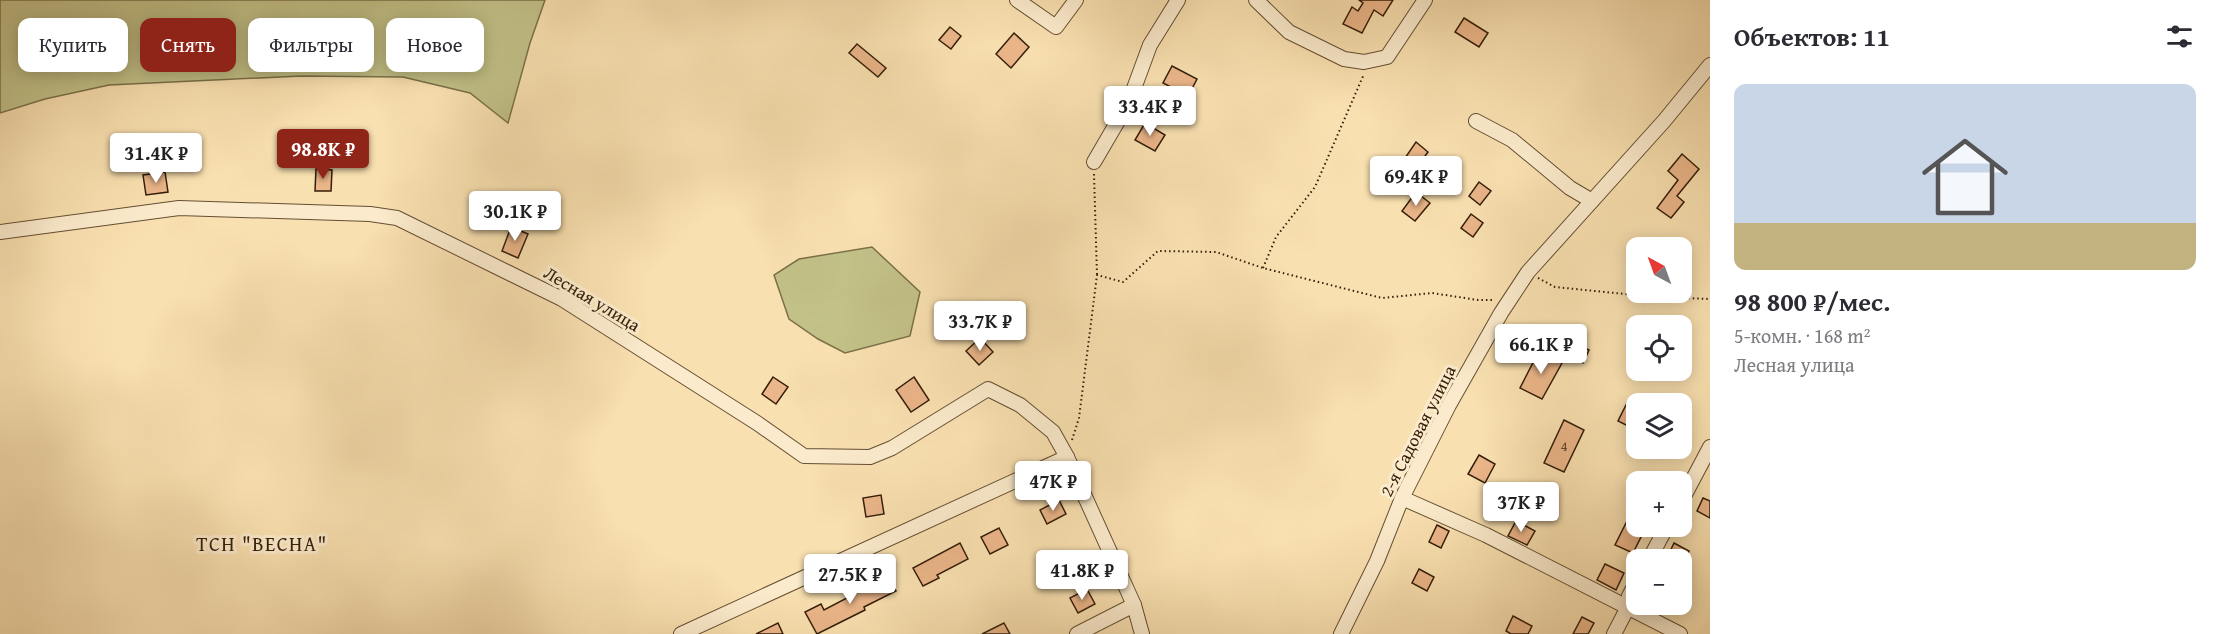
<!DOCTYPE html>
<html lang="ru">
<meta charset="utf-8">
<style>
:root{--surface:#fff;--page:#f2f2f3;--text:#2b2b33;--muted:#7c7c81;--accent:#8f2418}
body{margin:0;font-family:"Gentium Book Plus",serif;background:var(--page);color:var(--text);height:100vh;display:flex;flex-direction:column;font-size:22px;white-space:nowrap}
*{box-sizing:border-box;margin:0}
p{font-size:20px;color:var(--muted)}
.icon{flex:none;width:33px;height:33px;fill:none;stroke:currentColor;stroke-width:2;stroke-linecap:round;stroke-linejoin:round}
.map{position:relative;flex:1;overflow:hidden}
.details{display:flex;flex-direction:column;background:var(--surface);width:510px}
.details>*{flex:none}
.top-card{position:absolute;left:18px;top:18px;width:570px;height:54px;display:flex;gap:12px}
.needle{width:39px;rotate:319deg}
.fabs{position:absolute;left:1626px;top:237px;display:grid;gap:12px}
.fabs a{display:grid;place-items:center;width:66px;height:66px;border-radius:12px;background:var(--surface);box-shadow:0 3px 15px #0003;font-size:30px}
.price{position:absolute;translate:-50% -51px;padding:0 14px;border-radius:6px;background:#fff;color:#222;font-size:20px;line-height:39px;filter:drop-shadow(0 2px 3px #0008)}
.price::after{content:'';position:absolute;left:50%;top:36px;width:18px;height:14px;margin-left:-9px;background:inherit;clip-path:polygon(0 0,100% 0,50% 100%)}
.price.active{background:var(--accent);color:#fff}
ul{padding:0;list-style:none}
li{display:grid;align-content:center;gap:12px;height:318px;padding:0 24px}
li span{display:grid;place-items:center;height:186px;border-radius:12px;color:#555}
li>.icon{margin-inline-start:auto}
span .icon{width:108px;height:108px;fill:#fffc;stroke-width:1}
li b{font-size:26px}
h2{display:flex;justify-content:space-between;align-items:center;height:72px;padding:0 24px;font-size:26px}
.tag{padding:0 21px;border-radius:12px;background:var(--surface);box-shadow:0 3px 15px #0003;font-size:21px;line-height:54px}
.tag.active{background:var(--accent);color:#fff}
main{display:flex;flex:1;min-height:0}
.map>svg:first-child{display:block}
.green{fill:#c2c188;stroke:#7b7048;stroke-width:1.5}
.building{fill:#ebb689;stroke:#341e09;stroke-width:1.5}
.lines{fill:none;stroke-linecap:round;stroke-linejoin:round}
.minor-casing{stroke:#654e33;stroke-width:16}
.path{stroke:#341e09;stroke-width:2;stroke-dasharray:1.5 3;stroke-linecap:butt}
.minor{stroke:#fbebcc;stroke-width:14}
.labels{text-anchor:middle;stroke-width:6;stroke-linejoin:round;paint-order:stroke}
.number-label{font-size:15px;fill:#624429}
.street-label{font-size:18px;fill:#341e09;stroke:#fbebcc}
.neighbourhood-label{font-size:20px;letter-spacing:1.5px;fill:#341e09;stroke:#fbebcc}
</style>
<main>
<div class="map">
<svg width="1710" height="634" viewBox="0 0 1710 634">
<rect width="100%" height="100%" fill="#f9e0b0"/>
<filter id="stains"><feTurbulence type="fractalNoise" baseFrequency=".00333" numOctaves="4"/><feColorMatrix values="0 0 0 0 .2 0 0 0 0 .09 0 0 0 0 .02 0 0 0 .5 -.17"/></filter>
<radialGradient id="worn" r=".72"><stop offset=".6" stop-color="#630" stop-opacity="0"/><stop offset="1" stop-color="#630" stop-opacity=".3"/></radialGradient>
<g class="green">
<path d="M 0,0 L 545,0 L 530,43 L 508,123 L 470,93 L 403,77 L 301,76 L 109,85 L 45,99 L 0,113 Z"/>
<path d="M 872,247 L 920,292 L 910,336 L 845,353 L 818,339 L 789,319 L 774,275 L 799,259 Z"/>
</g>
<g class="building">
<path d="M 1359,0 L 1393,0 L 1383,16 L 1374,10 L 1362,33 L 1343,24 L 1352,7 L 1358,11 L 1363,3 Z"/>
<path d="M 1464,18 L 1488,33 L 1479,47 L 1455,32 Z"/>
<path d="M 950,27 L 961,36 L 951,49 L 939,40 Z"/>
<path d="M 1014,33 L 1029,47 L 1011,68 L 996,54 Z"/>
<path d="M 857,44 L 886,68 L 878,77 L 849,53 Z"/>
<path d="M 1172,66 L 1197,79 L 1188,96 L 1163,83 Z"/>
<path d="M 1145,123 L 1165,135 L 1155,151 L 1135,140 Z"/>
<path d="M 1416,142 L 1428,152 L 1417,167 L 1405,158 Z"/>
<path d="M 1682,154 L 1699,169 L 1677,196 L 1684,202 L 1671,218 L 1657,208 L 1678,180 L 1668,171 Z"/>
<path d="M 316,169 L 332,170 L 331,191 L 315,191 Z"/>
<path d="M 165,172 L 168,192 L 146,195 L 143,175 Z"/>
<path d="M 1479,182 L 1491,191 L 1480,205 L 1469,196 Z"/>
<path d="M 1416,192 L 1430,203 L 1415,221 L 1402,211 Z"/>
<path d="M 1471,214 L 1483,223 L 1473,237 L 1461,228 Z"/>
<path d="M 511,227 L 528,234 L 518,258 L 502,251 Z"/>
<path d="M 980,338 L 993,352 L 979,365 L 966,351 Z"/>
<path d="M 1576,343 L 1589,350 L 1583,363 L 1569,355 Z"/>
<path d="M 1539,351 L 1562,363 L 1542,399 L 1520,388 Z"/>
<path d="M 773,377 L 788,387 L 776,404 L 762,394 Z"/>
<path d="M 914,377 L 929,400 L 911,412 L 896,390 Z"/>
<path d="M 1629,399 L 1636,403 L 1636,430 L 1618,421 Z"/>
<path d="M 1564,420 L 1584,430 L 1564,472 L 1544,463 Z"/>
<path d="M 1479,455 L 1495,464 L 1485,483 L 1468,474 Z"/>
<path d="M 881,495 L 884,514 L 866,517 L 863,498 Z"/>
<path d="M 1703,498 L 1710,501 L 1710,518 L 1697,511 Z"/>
<path d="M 1059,500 L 1066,514 L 1047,524 L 1040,510 Z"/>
<path d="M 1516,521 L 1535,531 L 1527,545 L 1508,536 Z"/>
<path d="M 1626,523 L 1644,531 L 1633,553 L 1615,545 Z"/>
<path d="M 1437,525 L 1449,531 L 1441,548 L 1429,542 Z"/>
<path d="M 999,528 L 1008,545 L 990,554 L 981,537 Z"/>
<path d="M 960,543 L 968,559 L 937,575 L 939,578 L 923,586 L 913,568 Z"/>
<path d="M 1674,543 L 1689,551 L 1685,560 L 1666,560 Z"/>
<path d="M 1605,564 L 1624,573 L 1616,590 L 1597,580 Z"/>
<path d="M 1419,569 L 1434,577 L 1427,591 L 1412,583 Z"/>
<path d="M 887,573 L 896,591 L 864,607 L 865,610 L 817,634 L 805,612 L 821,604 L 824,610 L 872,585 L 871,582 Z"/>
<path d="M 1087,589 L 1095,604 L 1078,613 L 1070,598 Z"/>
<path d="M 1513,616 L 1532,626 L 1528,634 L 1511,634 L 1506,631 Z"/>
<path d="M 1582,617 L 1594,623 L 1588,634 L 1573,634 Z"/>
<path d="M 778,623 L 783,634 L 756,634 Z"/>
<path d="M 1004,623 L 1010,634 L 982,634 Z"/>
</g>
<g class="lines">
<g class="minor-casing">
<g id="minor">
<path d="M 1017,0 L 1056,27 L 1076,0"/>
<path d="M 1256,0 L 1289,32 L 1344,59 L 1364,62 L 1387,57 L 1425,0"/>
<path d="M 1476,121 L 1512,140 L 1570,188 L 1592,201"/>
<path d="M 1094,162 L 1129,102 L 1150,45 L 1178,0"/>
<path d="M 0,232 L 179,208 L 370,214 L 397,218 L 562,299 L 757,423 L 804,456 L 870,457 L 892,448 L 988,389 L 1020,405 L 1053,432 L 1067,457 L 1134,605 L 1142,634"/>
<path d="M 1402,498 L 1486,535 L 1680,634"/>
<path d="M 1682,500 L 1710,447"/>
<path d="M 1649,560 L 1667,526"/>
<path d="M 681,634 L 1067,457"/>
<path d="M 1077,634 L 1134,605"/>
<path d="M 1341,634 L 1377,561 L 1402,498 L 1449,405 L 1501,313 L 1528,272 L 1664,121 L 1710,65"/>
<path d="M 1614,634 L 1628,607 L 1629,596 L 1636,583"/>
</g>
</g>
<g class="path">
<path d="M 1094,174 L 1097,275"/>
<path d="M 1263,268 L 1276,237 L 1315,187 L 1364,74"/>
<path d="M 1538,278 L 1555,287 L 1655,297 L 1710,299"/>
<path d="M 1072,440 L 1079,418 L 1097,275 L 1123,282 L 1158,251 L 1216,252 L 1263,268 L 1382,298 L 1432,293 L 1478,300 L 1494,300"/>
</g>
<use href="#minor" class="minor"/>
</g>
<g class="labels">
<g class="number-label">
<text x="1564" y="451">4</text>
</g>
<g class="street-label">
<text transform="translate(592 299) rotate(31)" y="6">Лесная улица</text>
<text transform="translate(1418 431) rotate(-63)" y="6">2-я Садовая улица</text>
</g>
<g class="neighbourhood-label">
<text x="262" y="551">ТСН "ВЕСНА"</text>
</g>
</g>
<rect width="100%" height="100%" filter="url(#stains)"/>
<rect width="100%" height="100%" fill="url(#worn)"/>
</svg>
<div class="fabs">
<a><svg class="needle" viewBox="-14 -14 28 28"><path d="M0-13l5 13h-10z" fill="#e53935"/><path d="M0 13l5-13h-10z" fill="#7c7c81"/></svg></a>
<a><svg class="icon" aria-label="locate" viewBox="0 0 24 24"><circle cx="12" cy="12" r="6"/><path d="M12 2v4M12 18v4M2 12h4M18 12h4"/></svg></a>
<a><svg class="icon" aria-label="layers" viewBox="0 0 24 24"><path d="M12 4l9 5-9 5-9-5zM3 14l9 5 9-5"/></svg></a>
<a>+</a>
<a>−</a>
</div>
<b class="price" style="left:1150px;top:137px">33.4K ₽</b>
<b class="price active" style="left:323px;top:180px">98.8K ₽</b>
<b class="price" style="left:156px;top:184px">31.4K ₽</b>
<b class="price" style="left:1416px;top:207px">69.4K ₽</b>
<b class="price" style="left:515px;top:242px">30.1K ₽</b>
<b class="price" style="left:980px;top:352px">33.7K ₽</b>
<b class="price" style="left:1541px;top:375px">66.1K ₽</b>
<b class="price" style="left:1053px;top:512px">47K ₽</b>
<b class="price" style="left:1521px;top:533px">37K ₽</b>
<b class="price" style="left:1082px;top:601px">41.8K ₽</b>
<b class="price" style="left:850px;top:605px">27.5K ₽</b>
<div class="top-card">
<a class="tag">Купить</a>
<a class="tag active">Снять</a>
<a class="tag">Фильтры</a>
<a class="tag">Новое</a>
</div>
</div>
<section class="details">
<h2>Объектов: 11<svg class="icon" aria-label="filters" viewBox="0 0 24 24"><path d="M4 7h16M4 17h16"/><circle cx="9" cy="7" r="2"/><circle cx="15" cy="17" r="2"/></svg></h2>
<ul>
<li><span style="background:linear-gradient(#c9d6e8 75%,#c2b280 0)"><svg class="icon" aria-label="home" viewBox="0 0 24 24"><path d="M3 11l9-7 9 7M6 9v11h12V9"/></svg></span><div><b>98 800 ₽/мес.</b><p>5-комн. · 168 m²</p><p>Лесная улица</p></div></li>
</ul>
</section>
</main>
